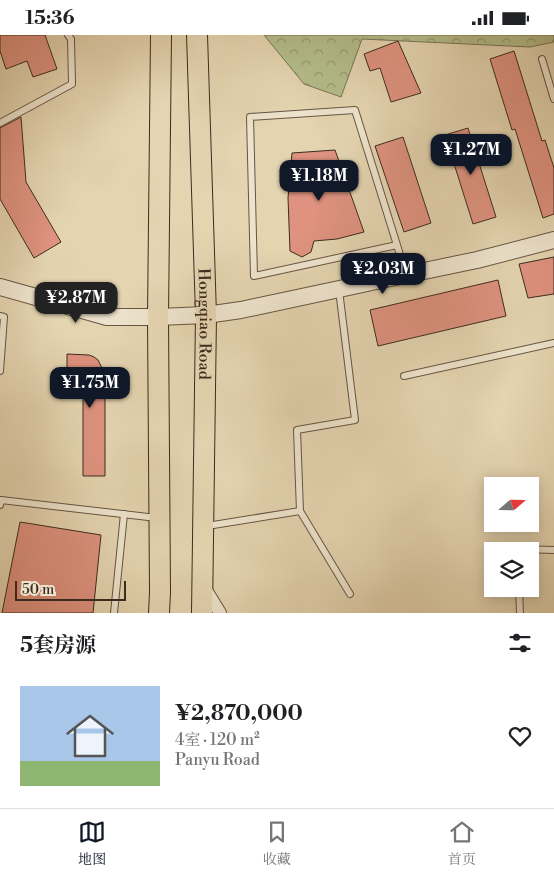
<!DOCTYPE html>
<html lang="zh">
<meta charset="utf-8">
<style>
:root{--surface:#fff;--page:#f2f2f2;--text:#202124;--muted:#757577;--line:#e0e0e0;--accent:#111827}
body{margin:0;font-family:"Libre Bodoni","Noto Serif SC",serif;background:var(--page);color:var(--text);height:100vh;display:flex;flex-direction:column;font-size:19px;white-space:nowrap}
*{box-sizing:border-box;margin:0}
p{font-size:16px;color:var(--muted)}
.icon{flex:none;width:28px;height:28px;fill:none;stroke:currentColor;stroke-width:2;stroke-linecap:round;stroke-linejoin:round}
.map{position:relative;height:578px;overflow:hidden}
.drawer{display:flex;flex-direction:column;background:var(--surface);flex:1}
.drawer>*{flex:none}
.needle{width:32px;rotate:70deg}
.fabs{position:absolute;left:484px;top:442px;display:grid;gap:10px}
.fabs a{display:grid;place-items:center;width:55px;height:55px;border-radius:0px;background:var(--surface);box-shadow:0 2px 12px #0003;font-size:25px}
.scale{position:absolute;left:15px;bottom:12px;width:111px;box-sizing:border-box;padding-left:5px;border:2px solid #3d2b1f;border-top:0;font-size:14px;line-height:18px;white-space:nowrap;color:#3d2b1f;-webkit-text-stroke:4px #ede3cc;paint-order:stroke}
.price{position:absolute;translate:-50% -42px;padding:0 11px;border-radius:10px;background:var(--accent);color:#fff;font-size:16px;line-height:32px;filter:drop-shadow(0 1px 2px #0008)}
.price::after{content:'';position:absolute;left:50%;top:30px;width:15px;height:11px;margin-left:-8px;background:inherit;clip-path:polygon(0 0,100% 0,50% 100%)}
.price.active{background:#222;color:#fff}
ul{padding:0;list-style:none}
li{display:flex;align-items:center;gap:15px;height:125px;padding:0 20px}
li span{display:grid;place-items:center;flex:none;width:140px;height:100px;border-radius:0px;color:#555}
li>.icon{margin-inline-start:auto}
span .icon{width:60px;height:60px;fill:#fffc;stroke-width:1}
li b{font-size:21px}
h2{display:flex;justify-content:space-between;align-items:center;height:60px;padding:0 20px;font-size:21px}
.status{display:flex;justify-content:space-between;align-items:center;height:35px;padding:0 25px;background:var(--surface);direction:ltr}
.status svg{height:14px;fill:currentColor}
.tabs{display:flex;justify-content:space-around;align-items:center;height:70px;border-top:1px solid var(--line);background:var(--surface);font-size:14px;color:var(--muted)}
.tabs a{display:grid;justify-items:center;gap:2px}
.tabs .active{color:var(--accent)}
.map>svg:first-child{display:block}
.forest{fill:url(#forest-crowns);stroke:#787455}
.building{fill:#de927f;stroke:#3d2b1f}
.lines{fill:none;stroke-linecap:round;stroke-linejoin:round}
.service-casing{stroke:#675543;stroke-width:8}
.minor-casing{stroke:#675543;stroke-width:14}
.tertiary-casing{stroke:#675543;stroke-width:18}
.primary-casing{stroke:#3d2b1f;stroke-width:22}
.service{stroke:#ede3cc;stroke-width:6}
.minor{stroke:#ede3cc;stroke-width:12}
.tertiary{stroke:#ede3cc;stroke-width:16}
.primary{stroke:#e4d4b0;stroke-width:20}
.labels{text-anchor:middle;stroke-width:4;stroke-linejoin:round;paint-order:stroke}
.street-label{font-size:16px;fill:#3d2b1f;stroke:#ede3cc}
</style>
<div class="status"><b>15:36</b><svg viewBox="0 0 49 12"><path d="M0 12V9h3v3zM5 12V6h3v6zM10 12V3h3v9zM15 12V0h3v12zM26 1h20v11H26zM47 4h2v5h-2z"/></svg></div>
<div class="map">
<svg width="554" height="578" viewBox="0 0 554 578">
<defs>
<pattern id="forest-crowns" width="20" height="18" patternUnits="userSpaceOnUse" patternTransform="scale(1.25)"><rect width="20" height="18" fill="#b4bd8b"/><path d="M2 6a3 3 0 1 1 6 0M12 15a3 3 0 1 1 6 0" fill="none" stroke="#949a71"/></pattern>
</defs>
<rect width="100%" height="100%" fill="#e4d4b0"/>
<filter id="stains"><feTurbulence type="fractalNoise" baseFrequency=".004" numOctaves="4"/><feColorMatrix values="0 0 0 0 .2 0 0 0 0 .09 0 0 0 0 .02 0 0 0 .5 -.17"/></filter>
<radialGradient id="worn" r=".72"><stop offset=".6" stop-color="#630" stop-opacity="0"/><stop offset="1" stop-color="#630" stop-opacity=".3"/></radialGradient>
<path class="forest" d="M 264,0 L 554,0 L 554,7 L 530,12 L 362,4 L 341,62 L 304,49 Z"/>
<g class="building">
<path d="M 0,0 L 45,0 L 57,34 L 33,42 L 27,26 L 6,34 L 0,16 Z"/>
<path d="M 398,6 L 421,58 L 391,67 L 380,33 L 370,36 L 364,19 Z"/>
<path d="M 514,16 L 542,106 L 545,105 L 554,133 L 554,179 L 543,183 L 515,94 L 512,95 L 490,24 Z"/>
<path d="M 21,82 L 26,147 L 61,207 L 34,223 L 0,164 L 0,93 Z"/>
<path d="M 468,93 L 496,182 L 473,189 L 445,100 Z"/>
<path d="M 403,102 L 431,188 L 404,197 L 375,111 Z"/>
<path d="M 335,115 L 364,197 L 337,204 L 314,206 L 311,217 L 302,222 L 290,216 L 288,163 L 292,118 Z"/>
<path d="M 554,222 L 554,259 L 528,263 L 519,229 Z"/>
<path d="M 498,245 L 506,281 L 378,311 L 370,275 Z"/>
<path d="M 67,319 L 89,320 L 94,322 L 98,325 L 104,337 L 105,343 L 105,441 L 83,441 L 83,361 L 67,361 Z"/>
<path d="M 20,487 L 101,500 L 93,578 L 2,578 Z"/>
</g>
<g class="lines">
<g class="service-casing">
<g id="service">
<path d="M 542,24 L 554,64"/>
<path d="M 0,88 L 72,49 L 71,4 L 68,0"/>
<path d="M 397,210 L 254,241 L 250,82 L 355,75 L 406,239"/>
<path d="M 0,281 L 4,282 L 0,336"/>
<path d="M 404,341 L 554,308"/>
<path d="M 0,470 L 1,465 L 157,483"/>
<path d="M 300,476 L 297,395 L 355,385 L 339,255"/>
<path d="M 207,491 L 300,476 L 350,559"/>
<path d="M 519,516 L 519,514 L 554,515"/>
<path d="M 519,554 L 520,578"/>
<path d="M 114,578 L 124,479"/>
</g>
</g>
<g class="minor-casing">
<path id="minor" d="M 204,552 L 220,578"/>
</g>
<g class="tertiary-casing">
<path id="tertiary" d="M 0,252 L 107,282 L 158,282 L 206,280 L 241,275 L 358,250 L 376,246 L 477,225 L 554,205"/>
</g>
<g class="primary-casing">
<g id="primary">
<path id="s1" d="M 197,0 L 206,280 L 202,578"/>
<path d="M 159,578 L 160,557 L 158,282 L 161,0"/>
</g>
</g>
<use href="#service" class="service"/>
<use href="#minor" class="minor"/>
<use href="#tertiary" class="tertiary"/>
<use href="#primary" class="primary"/>
</g>
<g class="labels">
<g class="street-label">
<text dy="6" stroke="none"><textPath href="#s1" startOffset="289">Hongqiao Road</textPath></text>
</g>
</g>
<rect width="100%" height="100%" filter="url(#stains)"/>
<rect width="100%" height="100%" fill="url(#worn)"/>
</svg>
<div class="fabs">
<a><svg class="needle" viewBox="-14 -14 28 28"><path d="M0-13l5 13h-10z" fill="#e53935"/><path d="M0 13l5-13h-10z" fill="#757577"/></svg></a>
<a><svg class="icon" aria-label="layers" viewBox="0 0 24 24"><path d="M12 4l9 5-9 5-9-5zM3 14l9 5 9-5"/></svg></a>
</div>
<div class="scale">50 m</div>
<b class="price" style="left:471px;top:141px">¥1.27M</b>
<b class="price" style="left:319px;top:167px">¥1.18M</b>
<b class="price" style="left:383px;top:260px">¥2.03M</b>
<b class="price active" style="left:76px;top:289px">¥2.87M</b>
<b class="price" style="left:90px;top:374px">¥1.75M</b>
</div>
<section class="drawer">
<h2>5套房源<svg class="icon" aria-label="filters" viewBox="0 0 24 24"><path d="M4 7h16M4 17h16"/><circle cx="9" cy="7" r="2"/><circle cx="15" cy="17" r="2"/></svg></h2>
<ul>
<li><span style="background:linear-gradient(#a9c7e8 75%,#8fb573 0)"><svg class="icon" aria-label="home" viewBox="0 0 24 24"><path d="M3 11l9-7 9 7M6 9v11h12V9"/></svg></span><div><b>¥2,870,000</b><p>4室 · 120 m²</p><p>Panyu Road</p></div><svg class="icon" aria-label="heart" viewBox="0 0 24 24"><path d="M12 20l-8-8c-3-5 5-10 8-4 3-6 11-1 8 4z"/></svg></li>
</ul>
</section>
<nav class="tabs">
<a class="active"><svg class="icon" aria-label="map" viewBox="0 0 24 24"><path d="M3 6l6-2 6 2 6-2v14l-6 2-6-2-6 2zM9 4v14M15 6v14"/></svg>地图</a>
<a><svg class="icon" aria-label="saved" viewBox="0 0 24 24"><path d="M7 4h10v16l-5-4-5 4z"/></svg>收藏</a>
<a><svg class="icon" aria-label="home" viewBox="0 0 24 24"><path d="M3 11l9-7 9 7M6 9v11h12V9"/></svg>首页</a>
</nav>
